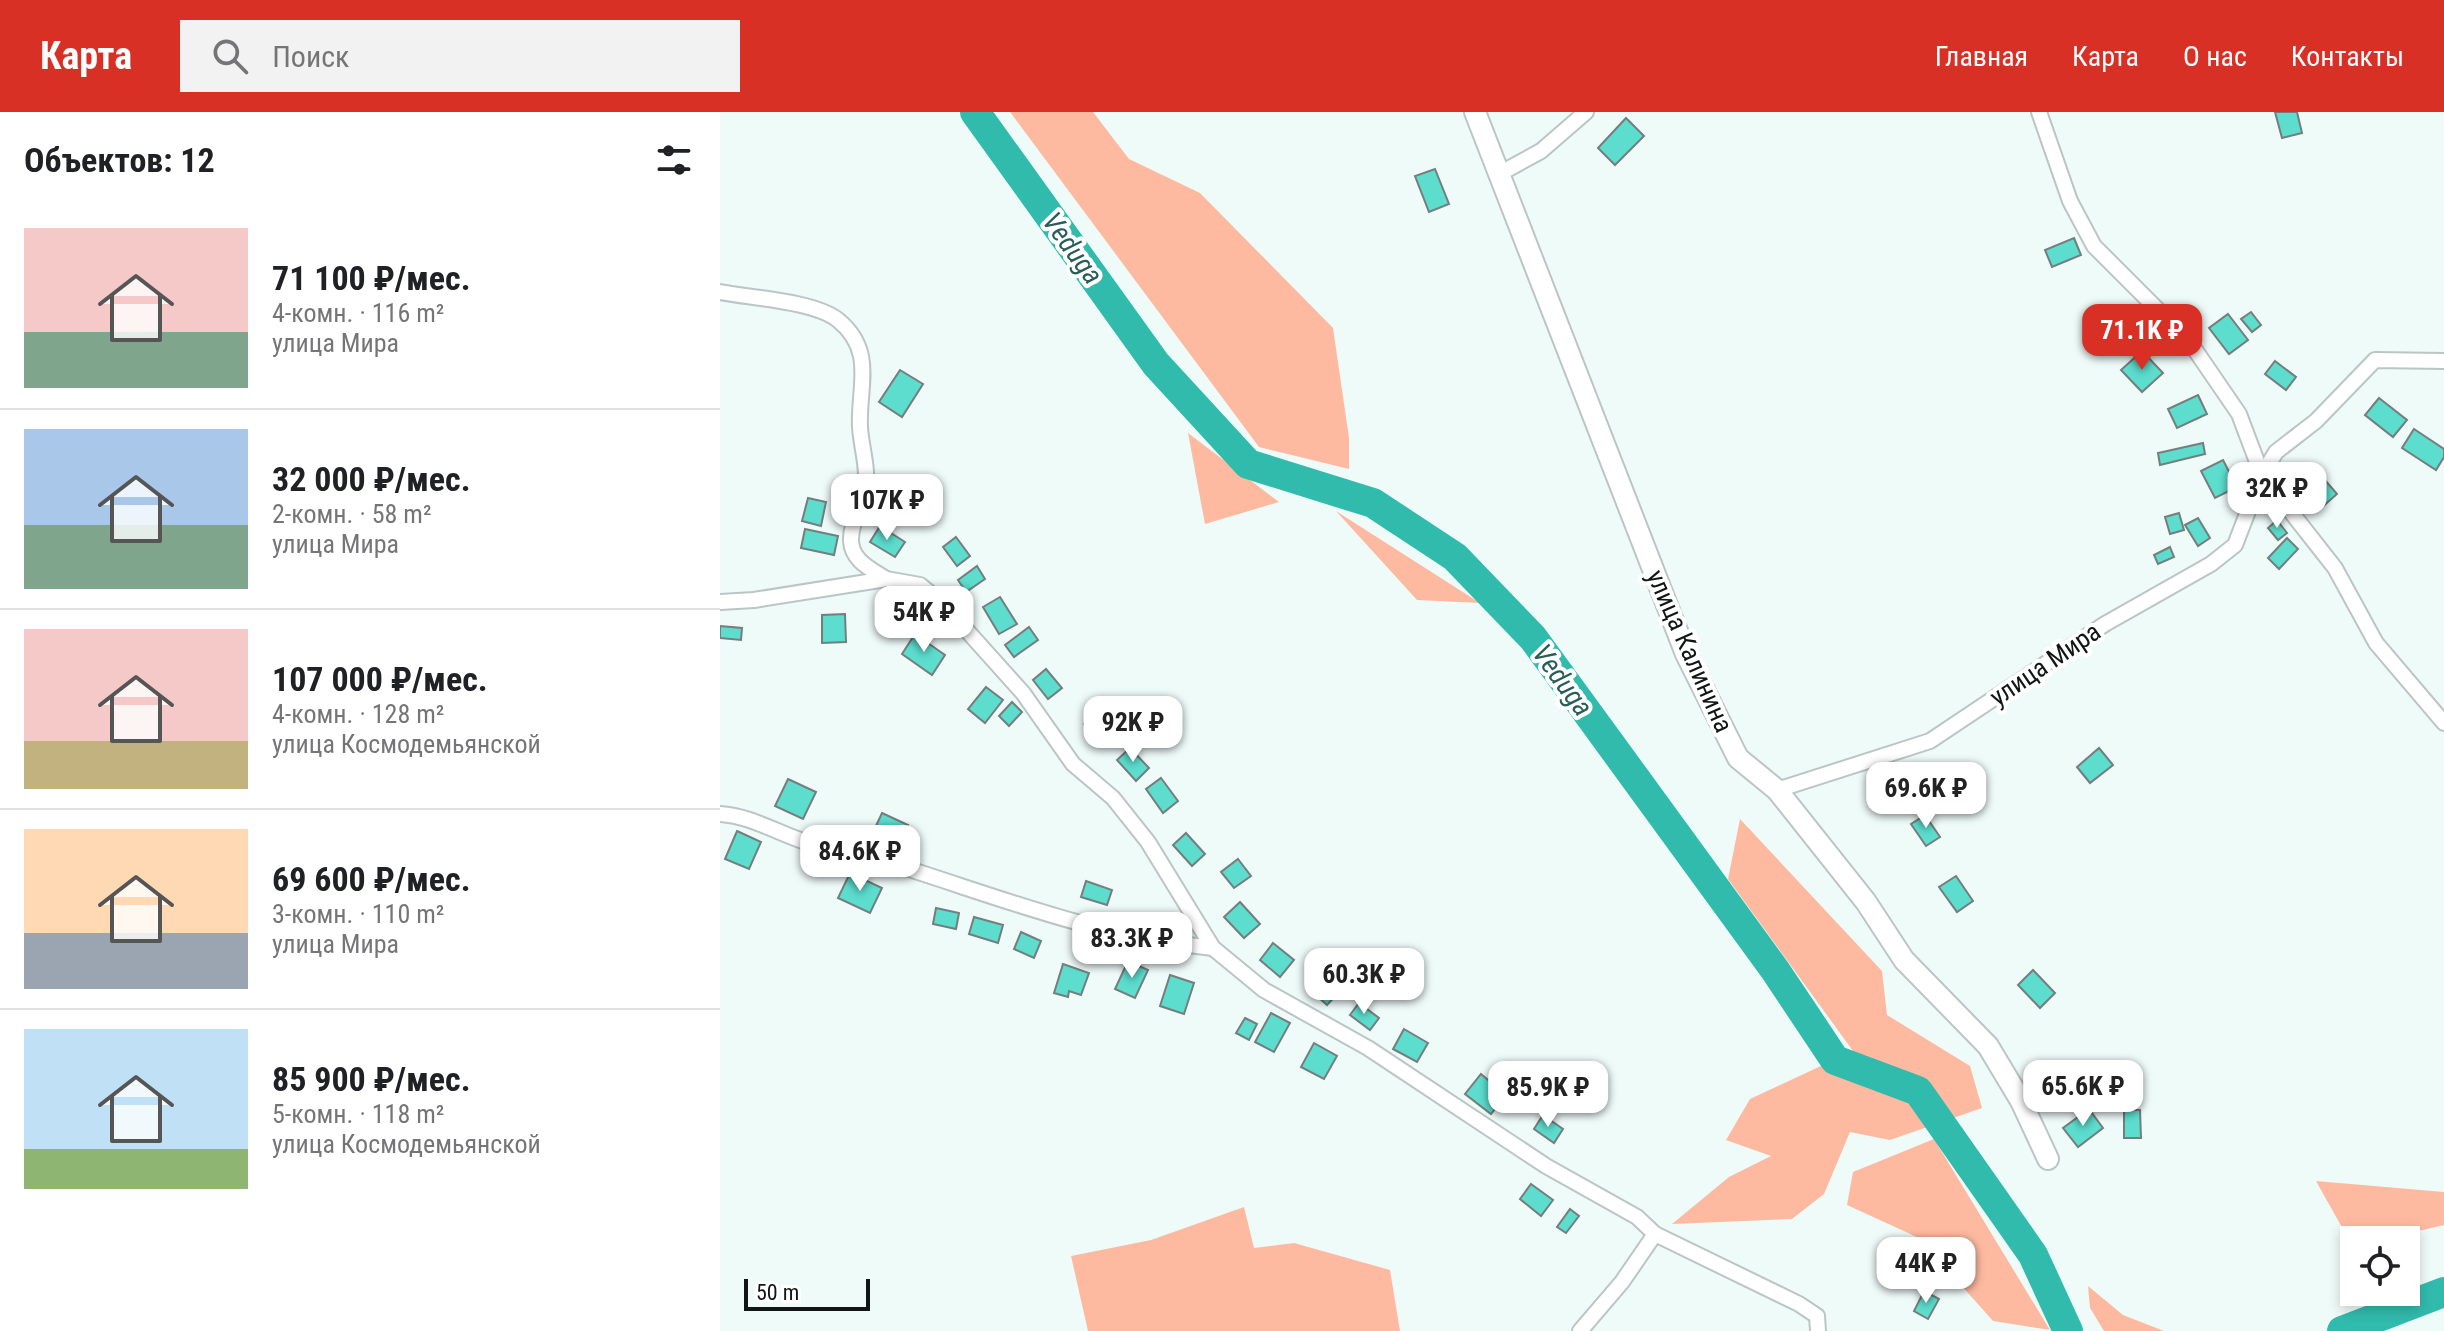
<!DOCTYPE html>
<html lang="ru">
<meta charset="utf-8">
<style>
:root{--surface:#fff;--page:#f2f2f2;--text:#202124;--muted:#757577;--line:#e0e0e0;--accent:#d93025}
body{margin:0;font-family:"Roboto Condensed",sans-serif;background:var(--page);color:var(--text);height:100vh;display:flex;flex-direction:column;font-size:30px;white-space:nowrap}
*{box-sizing:border-box;margin:0}
p{font-size:26px;color:var(--muted)}
.icon{flex:none;width:44px;height:44px;fill:none;stroke:currentColor;stroke-width:2;stroke-linecap:round;stroke-linejoin:round}
.map{position:relative;flex:1;overflow:hidden}
.drawer{display:flex;flex-direction:column;background:var(--surface);width:720px}
.drawer>*{flex:none}
.controls{position:absolute;left:1620px;top:1114px;display:grid;gap:16px}
.controls a{display:grid;place-items:center;width:80px;height:80px;border-radius:0px;background:var(--surface);box-shadow:0 4px 12px #0003;font-size:40px}
.scale{position:absolute;left:24px;bottom:20px;width:126px;box-sizing:border-box;padding-left:8px;border:4px solid #111514;border-top:0;font-size:22px;line-height:28px;white-space:nowrap;color:#111514;-webkit-text-stroke:6px #fff;paint-order:stroke}
.price{position:absolute;translate:-50% -68px;padding:0 18px;border-radius:16px;background:#fff;color:#222;font-size:26px;line-height:52px;filter:drop-shadow(0 2px 4px #0008)}
.price::after{content:'';position:absolute;left:50%;top:48px;width:24px;height:18px;margin-left:-12px;background:inherit;clip-path:polygon(0 0,100% 0,50% 100%)}
.price.current{background:var(--accent);color:#fff}
ul{padding:0;list-style:none}
li{display:flex;align-items:center;gap:24px;height:200px;padding:0 24px}
li+li{border-top:2px solid var(--line)}
li span{display:grid;place-items:center;flex:none;width:224px;height:160px;border-radius:0px;color:#555}
li>.icon{margin-inline-start:auto}
span .icon{width:96px;height:96px;fill:#fffc;stroke-width:1}
li b{font-size:34px}
h2{display:flex;justify-content:space-between;align-items:center;height:96px;padding:0 24px;font-size:34px}
header{display:flex;align-items:center;gap:48px;box-sizing:border-box;height:112px;padding:0 40px;background:var(--accent);color:#fff}
header strong{font-size:38px}
nav{display:flex;gap:44px;margin-inline-start:auto;font-size:28px}
.search{width:560px;height:72px;background:var(--page);display:flex;align-items:center;gap:20px;box-sizing:border-box;padding:0 28px;border-radius:0px;color:var(--muted);font-size:30px}
main{display:flex;flex:1;min-height:0}
.map>svg:first-child{display:block}
.green{fill:#febaa0}
.lines{fill:none;stroke-linecap:round;stroke-linejoin:round}
.river{stroke:#31bbad;stroke-width:30}
.building{fill:#5cddce;stroke:#747e7d;stroke-width:2}
.street-casing{stroke:#bbc6c4;stroke-width:18}
.secondary-casing{stroke:#bbc6c4;stroke-width:24}
.street{stroke:#fff;stroke-width:14}
.secondary{stroke:#fff;stroke-width:20}
.labels{text-anchor:middle;stroke-width:8;stroke-linejoin:round;paint-order:stroke}
.street-label{font-size:26px;fill:#111514;stroke:#fff}
.water-label{font-size:28px;font-style:italic;fill:#295e58;stroke:#fff}
</style>
<header>
<strong>Карта</strong>
<div class="search"><svg class="icon" aria-label="search" viewBox="0 0 24 24"><circle cx="10" cy="10" r="6"/><path d="M15 15l6 6"/></svg>Поиск</div>
<nav><a>Главная</a><a>Карта</a><a>О нас</a><a>Контакты</a></nav>
</header>
<main>
<section class="drawer">
<h2>Объектов: 12<svg class="icon" aria-label="filters" viewBox="0 0 24 24"><path d="M4 7h16M4 17h16"/><circle cx="9" cy="7" r="2"/><circle cx="15" cy="17" r="2"/></svg></h2>
<ul>
<li><span style="background:linear-gradient(#f6c9c9 65%,#7fa58c 0)"><svg class="icon" aria-label="home" viewBox="0 0 24 24"><path d="M3 11l9-7 9 7M6 9v11h12V9"/></svg></span><div><b>71 100 ₽/мес.</b><p>4-комн. · 116 m²</p><p>улица Мира</p></div></li>
<li><span style="background:linear-gradient(#a9c7e8 60%,#7fa58c 0)"><svg class="icon" aria-label="home" viewBox="0 0 24 24"><path d="M3 11l9-7 9 7M6 9v11h12V9"/></svg></span><div><b>32 000 ₽/мес.</b><p>2-комн. · 58 m²</p><p>улица Мира</p></div></li>
<li><span style="background:linear-gradient(#f6c9c9 70%,#c2b280 0)"><svg class="icon" aria-label="home" viewBox="0 0 24 24"><path d="M3 11l9-7 9 7M6 9v11h12V9"/></svg></span><div><b>107 000 ₽/мес.</b><p>4-комн. · 128 m²</p><p>улица Космодемьянской</p></div></li>
<li><span style="background:linear-gradient(#ffd9b3 65%,#9aa5b1 0)"><svg class="icon" aria-label="home" viewBox="0 0 24 24"><path d="M3 11l9-7 9 7M6 9v11h12V9"/></svg></span><div><b>69 600 ₽/мес.</b><p>3-комн. · 110 m²</p><p>улица Мира</p></div></li>
<li><span style="background:linear-gradient(#bfe0f5 75%,#8fb573 0)"><svg class="icon" aria-label="home" viewBox="0 0 24 24"><path d="M3 11l9-7 9 7M6 9v11h12V9"/></svg></span><div><b>85 900 ₽/мес.</b><p>5-комн. · 118 m²</p><p>улица Космодемьянской</p></div></li>
</ul>
</section>
<div class="map">
<svg width="1724" height="1219" viewBox="0 0 1724 1219">
<rect width="100%" height="100%" fill="#effbf9"/>
<g class="green">
<path d="M 290,0 L 373,0 L 409,47 L 480,81 L 613,216 L 629,326 L 629,357 L 539,335 Z"/>
<path d="M 468,321 L 559,390 L 485,412 Z"/>
<path d="M 616,399 L 760,491 L 697,488 Z"/>
<path d="M 1020,707 L 1162,859 L 1167,903 L 1250,954 L 1262,996 L 1170,1028 L 1130,1020 L 1104,1082 L 1072,1107 L 952,1112 L 1009,1065 L 1051,1044 L 1006,1028 L 1030,987 L 1133,939 L 1008,767 Z"/>
<path d="M 1214,1027 L 1330,1218 L 1273,1209 L 1199,1126 L 1127,1093 L 1133,1060 Z"/>
<path d="M 1596,1069 L 1724,1080 L 1724,1113 L 1660,1128 L 1634,1128 L 1633,1135 Z"/>
<path d="M 524,1095 L 534,1136 L 574,1131 L 670,1158 L 680,1219 L 368,1219 L 351,1144 L 431,1128 Z"/>
<path d="M 1368,1174 L 1403,1203 L 1444,1219 L 1384,1219 L 1370,1196 Z"/>
</g>
<g class="lines">
<g class="river">
<path d="M 255,0 L 436,252 L 528,352 L 653,391 L 735,445 L 813,526 L 1055,858 L 1115,948 L 1198,979 L 1313,1143 L 1348,1219"/>
<path d="M 1622,1219 L 1724,1180"/>
</g>
</g>
<g class="building">
<path d="M 1555,0 L 1577,0 L 1582,21 L 1562,26 Z"/>
<path d="M 906,6 L 924,24 L 895,53 L 878,36 Z"/>
<path d="M 715,57 L 729,92 L 709,100 L 695,64 Z"/>
<path d="M 1354,126 L 1361,143 L 1332,155 L 1325,138 Z"/>
<path d="M 1531,200 L 1541,213 L 1532,220 L 1521,207 Z"/>
<path d="M 1508,202 L 1528,228 L 1509,242 L 1489,216 Z"/>
<path d="M 1422,239 L 1443,261 L 1422,280 L 1401,258 Z"/>
<path d="M 1555,249 L 1576,265 L 1566,278 L 1545,262 Z"/>
<path d="M 180,258 L 203,272 L 182,305 L 159,290 Z"/>
<path d="M 1478,283 L 1487,302 L 1457,316 L 1448,297 Z"/>
<path d="M 1659,286 L 1687,308 L 1673,325 L 1645,303 Z"/>
<path d="M 1694,317 L 1724,337 L 1724,345 L 1716,358 L 1682,336 Z"/>
<path d="M 1483,331 L 1485,342 L 1440,353 L 1438,341 Z"/>
<path d="M 1503,348 L 1517,375 L 1495,386 L 1481,359 Z"/>
<path d="M 1598,360 L 1617,382 L 1600,397 L 1581,375 Z"/>
<path d="M 88,386 L 106,390 L 101,414 L 82,409 Z"/>
<path d="M 1459,401 L 1464,418 L 1450,422 L 1445,405 Z"/>
<path d="M 1478,406 L 1490,426 L 1478,434 L 1465,413 Z"/>
<path d="M 1557,408 L 1567,421 L 1558,428 L 1548,416 Z"/>
<path d="M 160,414 L 185,430 L 175,445 L 150,430 Z"/>
<path d="M 85,417 L 118,424 L 114,443 L 81,436 Z"/>
<path d="M 236,425 L 250,444 L 237,454 L 223,435 Z"/>
<path d="M 1567,426 L 1578,437 L 1559,457 L 1548,446 Z"/>
<path d="M 1450,435 L 1454,445 L 1438,452 L 1434,443 Z"/>
<path d="M 257,454 L 265,467 L 246,480 L 238,468 Z"/>
<path d="M 280,485 L 297,512 L 279,522 L 263,495 Z"/>
<path d="M 125,502 L 126,530 L 102,531 L 102,503 Z"/>
<path d="M 0,514 L 22,516 L 21,528 L 0,526 Z"/>
<path d="M 309,515 L 318,528 L 294,545 L 285,533 Z"/>
<path d="M 195,522 L 225,543 L 212,563 L 182,542 Z"/>
<path d="M 326,557 L 342,576 L 328,587 L 313,568 Z"/>
<path d="M 266,575 L 283,588 L 265,611 L 248,597 Z"/>
<path d="M 292,590 L 302,600 L 289,614 L 279,604 Z"/>
<path d="M 380,599 L 394,616 L 378,629 L 364,612 Z"/>
<path d="M 410,636 L 429,656 L 416,669 L 397,648 Z"/>
<path d="M 1379,636 L 1393,653 L 1370,671 L 1357,655 Z"/>
<path d="M 441,666 L 458,689 L 443,701 L 426,677 Z"/>
<path d="M 68,667 L 96,680 L 83,707 L 55,694 Z"/>
<path d="M 162,701 L 188,713 L 180,730 L 154,718 Z"/>
<path d="M 1205,703 L 1220,725 L 1206,734 L 1191,712 Z"/>
<path d="M 17,719 L 41,730 L 29,757 L 5,747 Z"/>
<path d="M 466,721 L 485,742 L 472,754 L 453,733 Z"/>
<path d="M 518,747 L 531,764 L 514,776 L 501,760 Z"/>
<path d="M 130,761 L 162,776 L 150,801 L 118,786 Z"/>
<path d="M 1236,764 L 1253,789 L 1237,800 L 1219,775 Z"/>
<path d="M 366,769 L 392,778 L 387,793 L 361,785 Z"/>
<path d="M 520,790 L 540,812 L 524,826 L 504,805 Z"/>
<path d="M 216,796 L 239,801 L 236,817 L 213,812 Z"/>
<path d="M 254,805 L 283,813 L 278,831 L 249,822 Z"/>
<path d="M 301,820 L 321,829 L 314,846 L 294,837 Z"/>
<path d="M 553,831 L 574,848 L 560,865 L 540,848 Z"/>
<path d="M 408,849 L 428,858 L 415,886 L 395,877 Z"/>
<path d="M 609,850 L 629,869 L 607,893 L 586,874 Z"/>
<path d="M 343,852 L 369,861 L 361,883 L 349,879 L 348,885 L 334,881 Z"/>
<path d="M 1313,858 L 1335,881 L 1320,896 L 1298,873 Z"/>
<path d="M 450,863 L 474,871 L 464,902 L 440,894 Z"/>
<path d="M 639,891 L 659,906 L 650,918 L 630,903 Z"/>
<path d="M 551,901 L 570,911 L 554,940 L 535,930 Z"/>
<path d="M 525,906 L 537,912 L 529,928 L 516,921 Z"/>
<path d="M 684,917 L 708,931 L 697,950 L 673,937 Z"/>
<path d="M 594,931 L 617,944 L 604,967 L 581,955 Z"/>
<path d="M 761,962 L 786,983 L 771,1002 L 745,982 Z"/>
<path d="M 1369,997 L 1383,1016 L 1358,1035 L 1343,1016 Z"/>
<path d="M 1404,998 L 1420,998 L 1421,1026 L 1404,1026 Z"/>
<path d="M 823,1003 L 843,1017 L 834,1031 L 814,1017 Z"/>
<path d="M 811,1072 L 833,1088 L 821,1104 L 800,1087 Z"/>
<path d="M 850,1097 L 859,1104 L 846,1121 L 837,1115 Z"/>
<path d="M 1204,1179 L 1219,1187 L 1208,1207 L 1194,1199 Z"/>
</g>
<g class="lines">
<g class="street-casing">
<g id="street">
<path d="M 779,62 L 821,39 L 866,0"/>
<path d="M 0,180 C 31,186 94,189 118,208 C 156,239 138,275 140,315 C 141,335 149,357 145,376 C 142,392 130,412 131,429 C 132,449 151,457 166,467"/>
<path d="M 1724,249 L 1655,248 L 1596,309 L 1556,340 L 1542,363 L 1615,456 L 1656,531 L 1724,611"/>
<path d="M 0,490 L 34,488 L 166,467 L 200,473 L 224,493 L 303,581 L 353,652 L 393,686 L 428,730 L 493,836 L 544,878 L 648,936 L 826,1054 L 917,1105 L 935,1122 L 1079,1192 L 1097,1204 L 1098,1219"/>
<path d="M 1057,678 L 1210,629 L 1385,512 L 1491,452 L 1515,433 L 1542,363 L 1519,302 L 1469,229 L 1374,134 L 1350,89 L 1319,0"/>
<path d="M 0,702 C 33,704 60,723 92,732 C 118,738 144,743 170,751 C 282,786 373,824 493,836"/>
<path d="M 860,1219 L 902,1170 L 935,1122"/>
</g>
</g>
<g class="secondary-casing">
<path id="secondary" d="M 755,0 L 966,542 L 1018,646 L 1057,678 L 1146,790 L 1184,848 L 1268,934 L 1301,989 L 1328,1047"/>
</g>
<use href="#street" class="street"/>
<use href="#secondary" class="secondary"/>
</g>
<g class="labels">
<g class="street-label">
<text transform="translate(970 539) rotate(66)" y="9">улица Калинина</text>
<text transform="translate(1325 552) rotate(-34)" y="9">улица Мира</text>
</g>
<g class="water-label">
<text transform="translate(353 136) rotate(54)" y="10">Veduga</text>
<text transform="translate(843 568) rotate(54)" y="10">Veduga</text>
</g>
</g>
</svg>
<div class="controls">
<a><svg class="icon" aria-label="locate" viewBox="0 0 24 24"><circle cx="12" cy="12" r="6"/><path d="M12 2v4M12 18v4M2 12h4M18 12h4"/></svg></a>
</div>
<div class="scale">50 m</div>
<b class="price current" style="left:1422px;top:260px">71.1K ₽</b>
<b class="price" style="left:1557px;top:418px">32K ₽</b>
<b class="price" style="left:167px;top:430px">107K ₽</b>
<b class="price" style="left:204px;top:542px">54K ₽</b>
<b class="price" style="left:413px;top:652px">92K ₽</b>
<b class="price" style="left:1206px;top:718px">69.6K ₽</b>
<b class="price" style="left:140px;top:781px">84.6K ₽</b>
<b class="price" style="left:412px;top:868px">83.3K ₽</b>
<b class="price" style="left:644px;top:904px">60.3K ₽</b>
<b class="price" style="left:1363px;top:1016px">65.6K ₽</b>
<b class="price" style="left:828px;top:1017px">85.9K ₽</b>
<b class="price" style="left:1206px;top:1193px">44K ₽</b>
</div>
</main>
